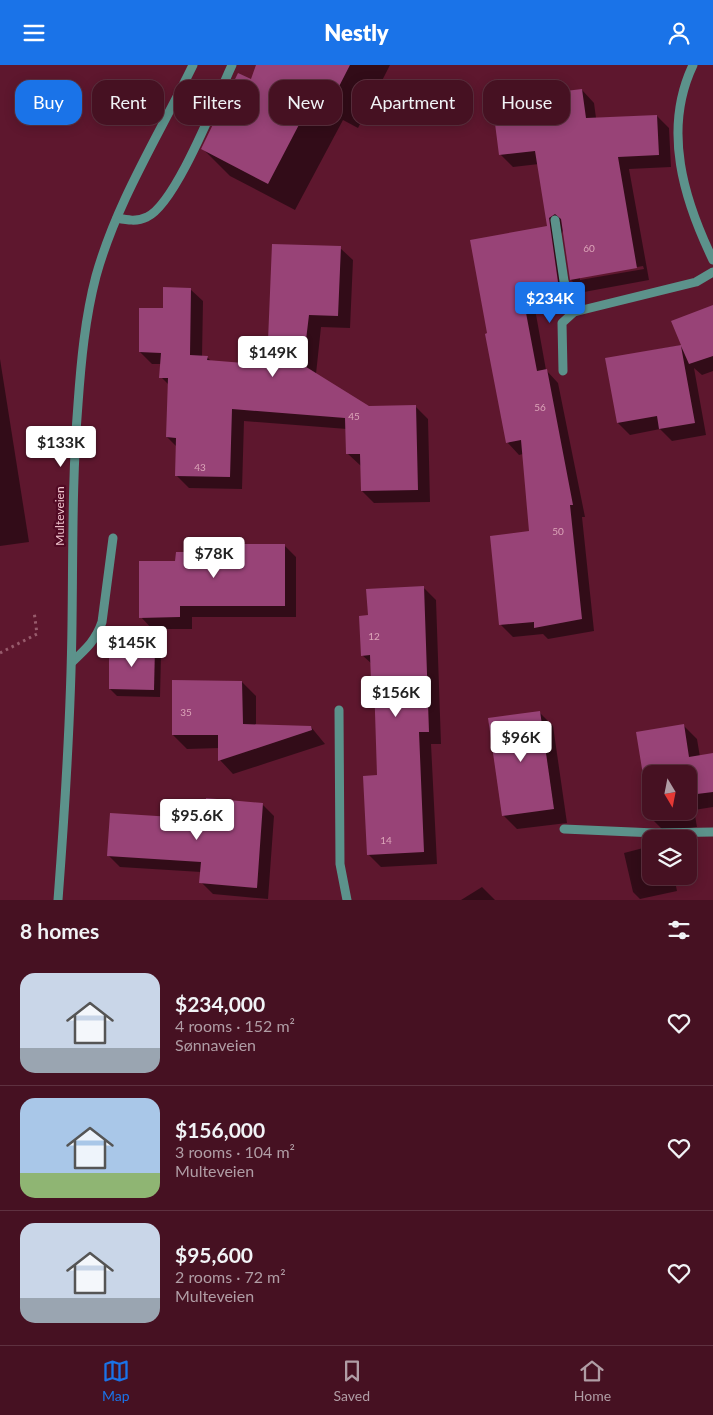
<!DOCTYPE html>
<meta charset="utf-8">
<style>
:root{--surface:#461122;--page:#4d1a2a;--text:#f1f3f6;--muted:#b09da5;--line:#5e3140;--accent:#1a73e8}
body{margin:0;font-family:Lato,sans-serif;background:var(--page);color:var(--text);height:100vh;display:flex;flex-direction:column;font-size:19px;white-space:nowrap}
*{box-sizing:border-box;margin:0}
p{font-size:16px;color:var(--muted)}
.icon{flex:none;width:28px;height:28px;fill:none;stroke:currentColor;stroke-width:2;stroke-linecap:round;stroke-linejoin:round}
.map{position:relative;height:835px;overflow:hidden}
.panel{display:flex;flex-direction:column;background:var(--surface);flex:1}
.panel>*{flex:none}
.banner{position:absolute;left:15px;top:15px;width:684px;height:45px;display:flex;gap:10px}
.needle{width:32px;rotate:170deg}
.tools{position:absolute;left:642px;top:700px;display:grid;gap:10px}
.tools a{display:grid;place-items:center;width:55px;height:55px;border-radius:10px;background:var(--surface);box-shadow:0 2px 12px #0003,0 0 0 1px var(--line);font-size:25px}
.price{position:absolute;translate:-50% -42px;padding:0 11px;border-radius:5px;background:#fff;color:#222;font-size:16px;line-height:32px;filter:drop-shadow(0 1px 2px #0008)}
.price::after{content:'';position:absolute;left:50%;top:30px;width:15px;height:11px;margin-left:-8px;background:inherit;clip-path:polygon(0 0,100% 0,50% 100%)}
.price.selected{background:var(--accent);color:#fff}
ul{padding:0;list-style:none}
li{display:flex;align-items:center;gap:15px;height:125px;padding:0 20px}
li+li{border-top:1px solid var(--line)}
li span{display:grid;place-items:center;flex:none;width:140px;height:100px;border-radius:15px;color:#555}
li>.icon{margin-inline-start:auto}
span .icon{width:60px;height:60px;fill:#fffc;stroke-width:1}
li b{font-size:21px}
h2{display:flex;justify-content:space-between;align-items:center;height:60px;padding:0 20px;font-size:21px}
.tag{padding:0 18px;border-radius:15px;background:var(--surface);box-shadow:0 2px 12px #0003,0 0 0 1px var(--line);font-size:18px;line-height:45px}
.tag.selected{background:var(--accent);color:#fff}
header{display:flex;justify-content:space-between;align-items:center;height:65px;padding:0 20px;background:var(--accent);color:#fff;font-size:22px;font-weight:800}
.menu{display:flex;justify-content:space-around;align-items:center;height:70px;border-top:1px solid var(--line);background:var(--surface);font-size:14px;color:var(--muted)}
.menu a{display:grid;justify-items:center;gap:2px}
.menu .selected{color:var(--accent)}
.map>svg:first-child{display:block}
.shadow{fill:#0007;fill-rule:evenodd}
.building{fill:#984377}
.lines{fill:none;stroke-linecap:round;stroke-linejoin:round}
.path{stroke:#975b6c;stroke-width:3;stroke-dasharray:2.5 4;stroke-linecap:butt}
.minor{stroke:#5c928b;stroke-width:9}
.labels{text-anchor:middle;stroke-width:4.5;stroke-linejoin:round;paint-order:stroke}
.number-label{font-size:10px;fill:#dca5b9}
.street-label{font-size:12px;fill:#f2c6cf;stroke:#510a24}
</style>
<header><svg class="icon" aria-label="menu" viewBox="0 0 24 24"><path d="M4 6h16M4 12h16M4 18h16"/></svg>Nestly<svg class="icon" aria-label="person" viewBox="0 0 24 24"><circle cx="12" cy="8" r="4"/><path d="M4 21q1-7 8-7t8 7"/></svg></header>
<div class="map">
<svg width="713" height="835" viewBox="0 0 713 835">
<rect width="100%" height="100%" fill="#5e172e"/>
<g class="shadow">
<path d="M 259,0 L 390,0 L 358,63 L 343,55 L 295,145 L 230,111 L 203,84 L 251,16 Z"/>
<path d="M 582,25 L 594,38 L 596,53 L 657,51 L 669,63 L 671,102 L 629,104 L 649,215 L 584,227 L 571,215 L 564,164 L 561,169 L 570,229 L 546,234 L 547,242 L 535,244 L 546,305 L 558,318 L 585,452 L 582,452 L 594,566 L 548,574 L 543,569 L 513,572 L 501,560 L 531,467 L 523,389 L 519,390 L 507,377 L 486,270 L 548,162 L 539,99 L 513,102 L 500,89 ZM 643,201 L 644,204 L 580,215 L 580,212 Z"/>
<path d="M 340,183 L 353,195 L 350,263 L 321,262 L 316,309 L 368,342 L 415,341 L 428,354 L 430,437 L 374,438 L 362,426 L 361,401 L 348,389 L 347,364 L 244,356 L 242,424 L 189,423 L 176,410 L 177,382 L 167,372 L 169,320 L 161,312 L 161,299 L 152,299 L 140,287 L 164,244 L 190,224 L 203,236 L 202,292 L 207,292 L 212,297 L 269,301 Z"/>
<path d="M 713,244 L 713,306 L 702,310 L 694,303 L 706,370 L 672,376 L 660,364 L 630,370 L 618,358 L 606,294 L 682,280 Z"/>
<path d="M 0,294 L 29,477 L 0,481 Z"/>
<path d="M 284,480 L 296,492 L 296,552 L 192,552 L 192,564 L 152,564 L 141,552 L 177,497 L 201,489 Z"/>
<path d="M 423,522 L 436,535 L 441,679 L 431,679 L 437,799 L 381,802 L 368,789 L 379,712 L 375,618 L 372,615 L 372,599 L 362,590 L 369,552 Z"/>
<path d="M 154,583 L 161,590 L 160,632 L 117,631 L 110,624 Z"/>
<path d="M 242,617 L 256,631 L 256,661 L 311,662 L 325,679 L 233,709 L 220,695 L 220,683 L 187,684 L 173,670 Z"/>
<path d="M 539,647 L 553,661 L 567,758 L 517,764 L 503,750 Z"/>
<path d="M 683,660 L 697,674 L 700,692 L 713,689 L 713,742 L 694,745 L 697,762 L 665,767 L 651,753 L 637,668 ZM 651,709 L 689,709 L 689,746 L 651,746 Z"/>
<path d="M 262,739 L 274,751 L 268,834 L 213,829 L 201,817 L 201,807 L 120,802 L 108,790 L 205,755 Z"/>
<path d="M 651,781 L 651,811 L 674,811 L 677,826 L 640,834 L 633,827 L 624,788 Z"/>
<path d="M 482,822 L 495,835 L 461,835 Z"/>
</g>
<g class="building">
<path d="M 256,0 L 350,0 L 331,37 L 315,29 L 268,119 L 201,84 L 238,8 L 251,14 Z"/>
<path d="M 582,24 L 586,53 L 657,50 L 659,90 L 618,92 L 637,203 L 570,215 L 561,154 L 555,149 L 549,153 L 558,217 L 534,222 L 535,229 L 523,232 L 537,306 L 547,304 L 573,440 L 570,440 L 582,554 L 534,563 L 534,557 L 499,560 L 490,471 L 529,466 L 521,375 L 506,378 L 485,269 L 487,268 L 470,175 L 547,161 L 535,86 L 499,90 L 492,35 Z"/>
<path d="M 272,179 L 341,181 L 338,251 L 309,250 L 303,300 L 369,341 L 416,340 L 418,425 L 361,426 L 360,389 L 346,389 L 345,353 L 232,344 L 230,412 L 175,411 L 176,373 L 166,372 L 168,313 L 159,313 L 161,288 L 139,287 L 139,243 L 163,243 L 163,222 L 191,223 L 190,290 L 208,291 L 207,295 L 267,300 Z"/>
<path d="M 713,240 L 713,291 L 689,299 L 681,281 L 695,358 L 659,364 L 657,351 L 617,358 L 605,293 L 681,280 L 671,256 Z"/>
<path d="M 200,479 L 285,479 L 285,541 L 180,541 L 180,552 L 139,553 L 139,496 L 175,496 L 176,487 L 200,487 Z"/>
<path d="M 424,521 L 429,667 L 419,667 L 424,787 L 367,790 L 363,711 L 377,710 L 374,616 L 371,616 L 370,590 L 361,591 L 359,551 L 368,550 L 366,524 Z"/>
<path d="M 109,580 L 155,582 L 154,625 L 109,624 Z"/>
<path d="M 172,615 L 242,616 L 243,659 L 311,661 L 312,665 L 218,696 L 218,670 L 172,670 Z"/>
<path d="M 540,646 L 554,744 L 502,751 L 488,653 Z"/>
<path d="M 684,659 L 689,692 L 713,688 L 713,727 L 689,730 L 689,709 L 651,709 L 651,746 L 683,746 L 684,748 L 650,753 L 636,667 Z"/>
<path d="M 206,733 L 263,738 L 257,823 L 199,818 L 201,797 L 107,791 L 110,748 L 204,754 Z"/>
</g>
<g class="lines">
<path class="path" d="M 0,588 L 37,569 L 34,546"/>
<g class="minor">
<path d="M 693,0 C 662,65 684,135 713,195"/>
<path d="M 117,153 C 127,155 137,157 147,152 C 176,139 217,32 232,0"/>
<path d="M 555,155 L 564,216 L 574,247"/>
<path d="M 563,306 L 562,258 L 574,247 L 696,217 L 713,207"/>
<path d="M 72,597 C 86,584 96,575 102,557 L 113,473"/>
<path d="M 339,645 L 340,799 L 347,835"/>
<path d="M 564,764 L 655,768 L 713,767"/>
<path d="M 58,835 C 65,743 71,651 72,559 C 73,486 72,413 78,339 C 81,297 85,253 96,211 C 117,136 159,70 193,0"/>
</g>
</g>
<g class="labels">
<g class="number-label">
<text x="589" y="187">60</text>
<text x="540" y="346">56</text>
<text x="354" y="355">45</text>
<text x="200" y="406">43</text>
<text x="558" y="470">50</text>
<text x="374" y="575">12</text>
<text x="186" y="651">35</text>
<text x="386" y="779">14</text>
</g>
<g class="street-label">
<text transform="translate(60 451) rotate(-90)" y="4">Multeveien</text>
</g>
</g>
</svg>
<div class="tools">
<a><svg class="needle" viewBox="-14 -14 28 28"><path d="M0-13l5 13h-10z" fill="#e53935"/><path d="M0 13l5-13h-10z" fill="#b09da5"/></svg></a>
<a><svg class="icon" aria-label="layers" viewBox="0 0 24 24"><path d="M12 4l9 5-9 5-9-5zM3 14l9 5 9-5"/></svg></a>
</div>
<b class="price selected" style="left:550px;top:259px">$234K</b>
<b class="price" style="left:273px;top:313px">$149K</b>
<b class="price" style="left:61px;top:403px">$133K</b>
<b class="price" style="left:214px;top:514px">$78K</b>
<b class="price" style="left:132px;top:603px">$145K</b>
<b class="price" style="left:396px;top:653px">$156K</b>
<b class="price" style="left:521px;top:698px">$96K</b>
<b class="price" style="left:197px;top:776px">$95.6K</b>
<div class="banner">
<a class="tag selected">Buy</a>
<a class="tag">Rent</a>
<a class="tag">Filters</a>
<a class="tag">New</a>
<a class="tag">Apartment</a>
<a class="tag">House</a>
</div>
</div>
<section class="panel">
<h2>8 homes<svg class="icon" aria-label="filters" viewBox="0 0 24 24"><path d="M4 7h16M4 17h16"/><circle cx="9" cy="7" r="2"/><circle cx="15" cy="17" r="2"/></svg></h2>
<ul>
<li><span style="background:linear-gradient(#c9d6e8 75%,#9aa5b1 0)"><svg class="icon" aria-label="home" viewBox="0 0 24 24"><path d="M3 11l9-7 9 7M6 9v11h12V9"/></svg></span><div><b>$234,000</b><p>4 rooms · 152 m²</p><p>Sønnaveien</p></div><svg class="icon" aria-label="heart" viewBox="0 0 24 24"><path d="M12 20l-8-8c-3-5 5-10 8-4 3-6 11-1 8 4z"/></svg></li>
<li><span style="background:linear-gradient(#a9c7e8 75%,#8fb573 0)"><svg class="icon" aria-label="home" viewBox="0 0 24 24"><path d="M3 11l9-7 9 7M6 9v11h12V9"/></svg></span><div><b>$156,000</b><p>3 rooms · 104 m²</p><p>Multeveien</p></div><svg class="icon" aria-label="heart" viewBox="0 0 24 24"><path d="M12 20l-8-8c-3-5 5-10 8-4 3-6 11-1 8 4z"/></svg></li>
<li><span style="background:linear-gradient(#c9d6e8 75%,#9aa5b1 0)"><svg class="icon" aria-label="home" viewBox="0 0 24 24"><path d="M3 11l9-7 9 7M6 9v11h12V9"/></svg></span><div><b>$95,600</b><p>2 rooms · 72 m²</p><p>Multeveien</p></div><svg class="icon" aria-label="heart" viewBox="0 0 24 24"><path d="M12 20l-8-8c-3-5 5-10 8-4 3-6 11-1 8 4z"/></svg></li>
</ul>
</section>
<nav class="menu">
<a class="selected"><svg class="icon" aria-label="map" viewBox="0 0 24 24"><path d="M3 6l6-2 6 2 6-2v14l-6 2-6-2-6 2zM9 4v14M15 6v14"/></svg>Map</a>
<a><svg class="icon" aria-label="saved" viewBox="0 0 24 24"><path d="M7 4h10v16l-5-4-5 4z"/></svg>Saved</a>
<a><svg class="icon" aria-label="home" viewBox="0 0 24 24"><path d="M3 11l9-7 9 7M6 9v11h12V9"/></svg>Home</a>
</nav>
